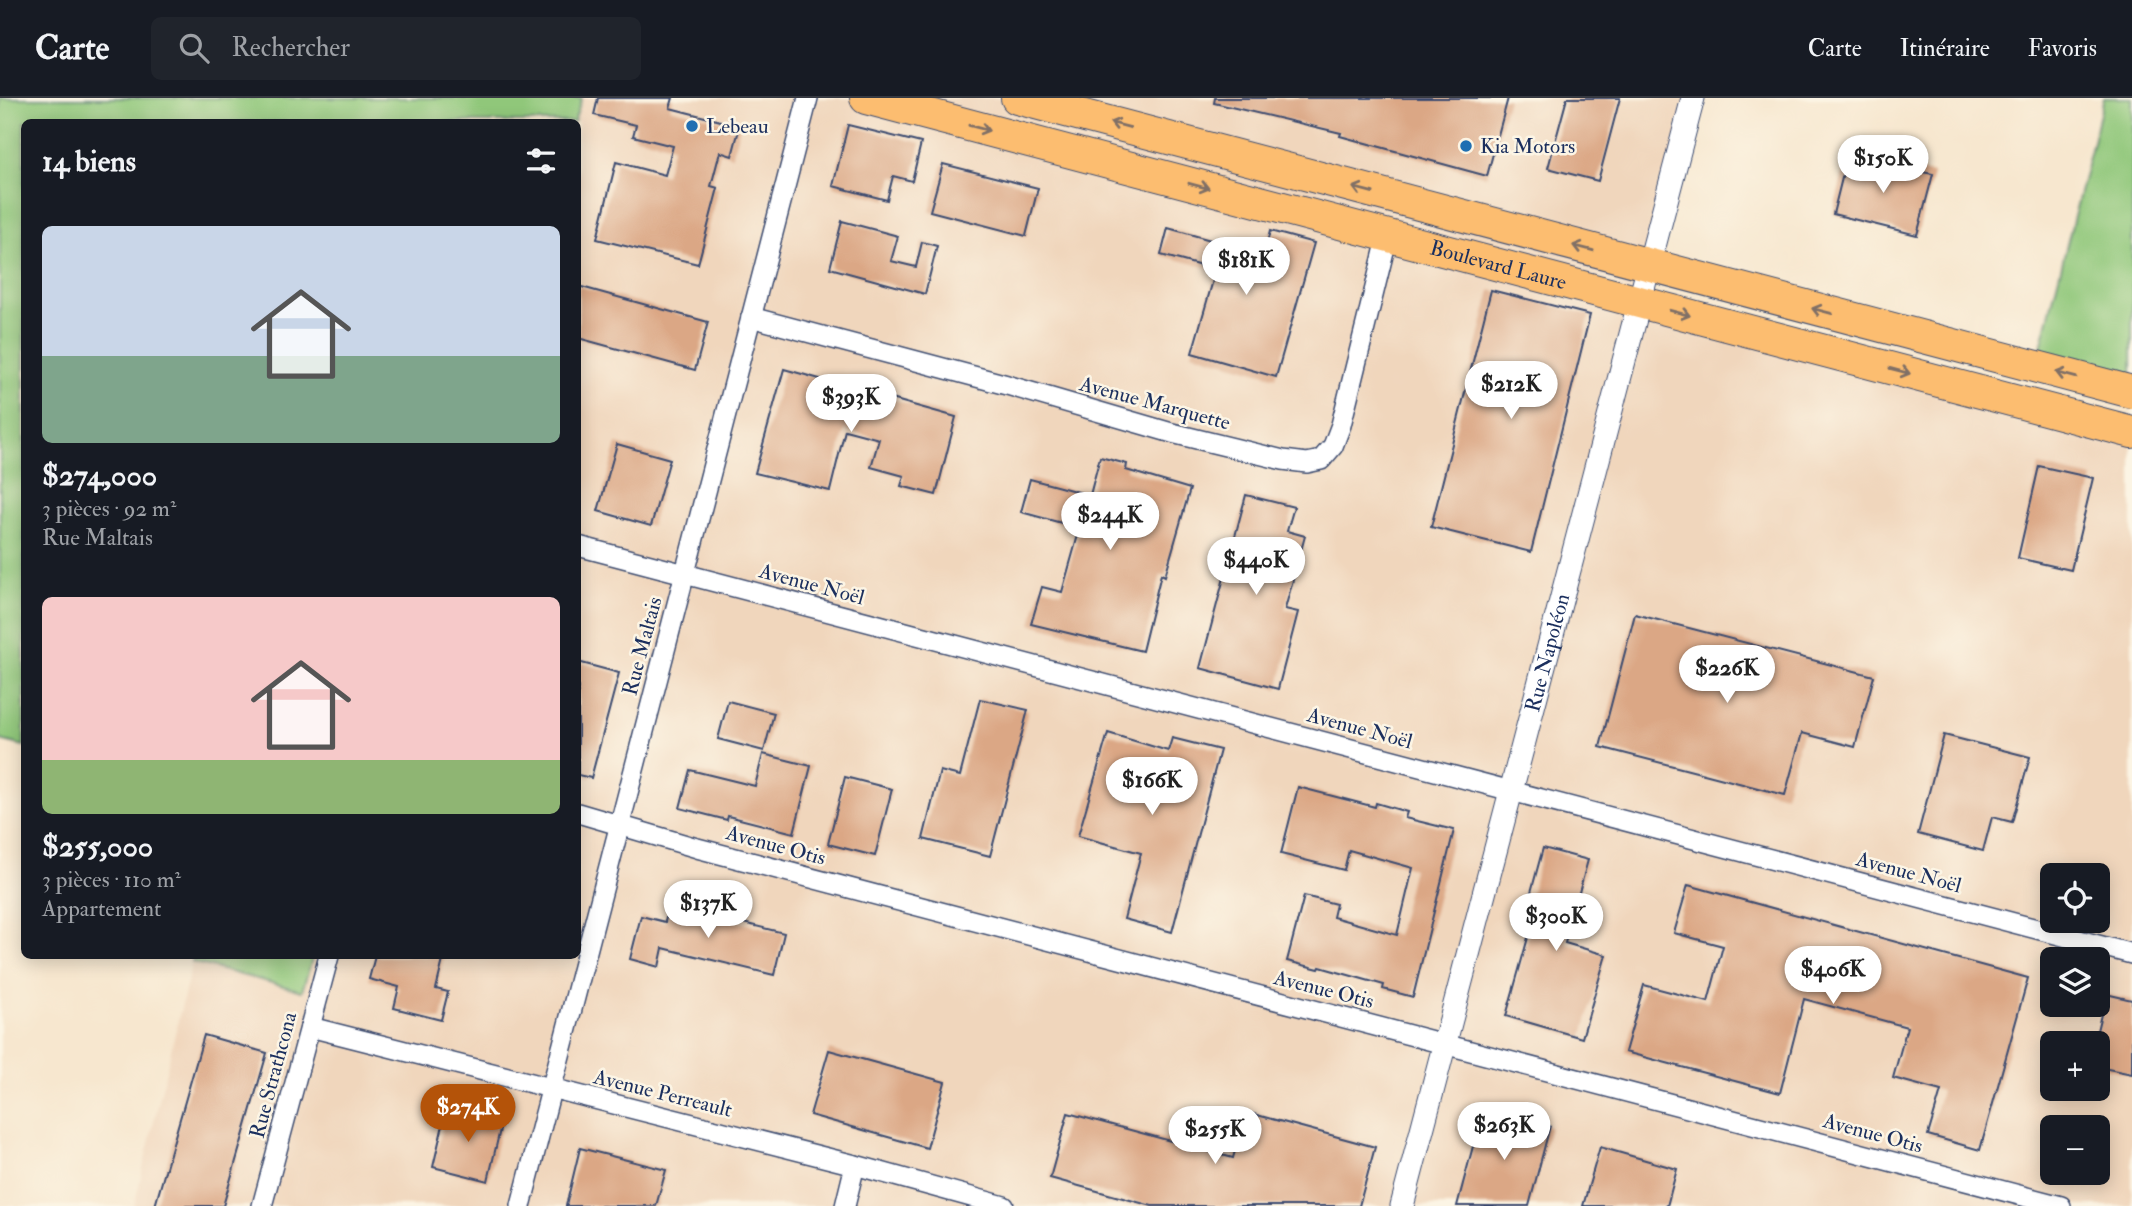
<!DOCTYPE html>
<html lang="fr">
<meta charset="utf-8">
<style>
:root{--surface:#171b24;--page:#20242c;--text:#f1f3f6;--muted:#9ea1a6;--line:#363941;--accent:#b45309}
body{margin:0;font-family:"IM FELL Double Pica",serif;background:var(--page);color:var(--text);height:100vh;display:flex;flex-direction:column;font-size:26px;white-space:nowrap}
*{box-sizing:border-box;margin:0}
p{font-size:23px;color:var(--muted)}
.icon{flex:none;width:38px;height:38px;fill:none;stroke:currentColor;stroke-width:2;stroke-linecap:round;stroke-linejoin:round}
.map{position:relative;flex:1;overflow:hidden}
.drawer{position:absolute;left:21px;top:21px;width:560px;height:840px;display:flex;flex-direction:column;background:var(--surface);border-radius:10px;box-shadow:0 4px 18px #0003}
.drawer>*{flex:none}
.buttons{position:absolute;left:2040px;top:765px;display:grid;gap:14px}
.buttons a{display:grid;place-items:center;width:70px;height:70px;border-radius:10px;background:var(--surface);box-shadow:0 4px 18px #0003;font-size:35px}
.price{position:absolute;translate:-50% -60px;padding:0 16px;border-radius:24px;background:#fff;color:#222;font-size:23px;line-height:46px;filter:drop-shadow(0 2px 4px #0008)}
.price::after{content:'';position:absolute;left:50%;top:42px;width:21px;height:16px;margin-left:-10px;background:inherit;clip-path:polygon(0 0,100% 0,50% 100%)}
.price.active{background:var(--accent);color:#fff}
ul{padding:0;list-style:none}
li{display:grid;align-content:center;gap:14px;height:371px;padding:0 21px}
li span{display:grid;place-items:center;height:217px;border-radius:10px;color:#555}
li>.icon{margin-inline-start:auto}
span .icon{width:126px;height:126px;fill:#fffc;stroke-width:1}
li b{font-size:30px}
h2{display:flex;justify-content:space-between;align-items:center;height:84px;padding:0 21px;font-size:30px}
header{display:flex;align-items:center;gap:42px;box-sizing:border-box;height:98px;padding:0 35px;background:var(--surface);border-bottom:2px solid var(--line)}
header strong{font-size:33px}
nav{display:flex;gap:38px;margin-inline-start:auto;font-size:24px}
.search{width:490px;height:63px;background:var(--page);display:flex;align-items:center;gap:18px;box-sizing:border-box;padding:0 24px;border-radius:10px;color:var(--muted);font-size:26px}
.map>svg:first-child{display:block}
.built{fill:#f0d6bc;fill-rule:evenodd}
.green{fill:#90c77a;stroke:#567b6c;stroke-width:2}
.building{fill:#dba785}
.lines{fill:none;stroke-linecap:round;stroke-linejoin:round}
.minor-casing{stroke:#3c4b6f;stroke-width:22}
.tertiary-casing{stroke:#3c4b6f;stroke-width:25}
.trunk-casing{stroke:#3c4b6f;stroke-width:34}
.minor{stroke:#fff;stroke-width:19}
.tertiary{stroke:#fff;stroke-width:23}
.trunk{stroke:#fcbd6f;stroke-width:32}
.oneway{stroke:#806f66}
.poi-dot{fill:#1f6fb2;stroke:#fcf5e5;stroke-width:2.5}
.labels{text-anchor:middle;stroke-width:5;stroke-linejoin:round;paint-order:stroke}
.poi-label{font-size:21px;fill:#1b2f5e;stroke:#fcf5e5;text-anchor:start}
.street-label{font-size:21px;fill:#1b2f5e;stroke:#fcf5e5}
</style>
<header>
<strong>Carte</strong>
<div class="search"><svg class="icon" aria-label="search" viewBox="0 0 24 24"><circle cx="10" cy="10" r="6"/><path d="M15 15l6 6"/></svg>Rechercher</div>
<nav><a>Carte</a><a>Itinéraire</a><a>Favoris</a></nav>
</header>
<div class="map">
<svg width="2132" height="1108" viewBox="0 0 2132 1108">
<rect width="100%" height="100%" fill="#fcf5e5"/>
<filter id="ink" filterUnits="userSpaceOnUse"><feTurbulence type="fractalNoise" baseFrequency=".0143" numOctaves="2"/><feDisplacementMap in="SourceGraphic" scale="14" xChannelSelector="R" yChannelSelector="G"/><feConvolveMatrix kernelMatrix="1 2 1 2 8 2 1 2 1" color-interpolation-filters="sRGB"/></filter>
<filter id="wash" filterUnits="userSpaceOnUse"><feTurbulence type="fractalNoise" baseFrequency=".00686" numOctaves="4" result="noise"/><feDisplacementMap in="SourceGraphic" scale="28" xChannelSelector="R" yChannelSelector="G"/><feGaussianBlur stdDeviation="1.57" result="paint"/><feColorMatrix in="noise" values="0 0 0 0 0 0 0 0 0 0 0 0 0 0 0 0 0 1.4 0 .05"/><feComposite in="paint" operator="in"/></filter>
<g filter="url(#wash)">
<rect width="100%" height="100%" fill="#f7e7cf"/>
<path class="built" d="M 583,0 L 1696,0 L 1640,204 L 2132,334 L 2132,1108 L 134,1108 L 192,864 L 302,893 L 313,858 L 578,858 L 578,24 L 575,24 ZM 2053,777 L 2098,777 L 2098,822 L 2053,822 ZM 2053,861 L 2098,861 L 2098,906 L 2053,906 ZM 2053,945 L 2098,945 L 2098,990 L 2053,990 ZM 2053,1029 L 2098,1029 L 2098,1074 L 2053,1074 Z"/>
<g class="green">
<path d="M 0,0 L 582,0 L 574,24 L 24,24 L 24,648 L 0,642 Z"/>
<path d="M 2104,0 L 2132,0 L 2132,294 L 2036,269 Z"/>
<path d="M 194,858 L 313,858 L 302,893 L 192,864 Z"/>
</g>
<g id="blocks">
<g class="building">
<path d="M 598,0 L 673,0 L 670,10 L 740,28 L 732,58 L 720,54 L 711,88 L 718,90 L 698,166 L 597,141 L 616,64 L 665,77 L 673,48 L 633,38 L 636,27 L 594,17 Z"/>
<path d="M 1215,0 L 1508,0 L 1487,78 L 1340,38 L 1341,35 L 1214,5 Z"/>
<path d="M 1567,0 L 1620,0 L 1598,83 L 1548,70 Z"/>
<path d="M 848,27 L 921,45 L 912,83 L 893,78 L 887,102 L 833,88 Z"/>
<path d="M 1847,60 L 1933,76 L 1917,137 L 1833,116 Z"/>
<path d="M 943,66 L 1038,90 L 1026,138 L 930,113 Z"/>
<path d="M 842,123 L 898,138 L 891,163 L 916,169 L 922,144 L 937,148 L 925,196 L 830,170 Z"/>
<path d="M 1168,130 L 1264,157 L 1270,133 L 1314,145 L 1276,279 L 1192,255 L 1216,172 L 1161,157 Z"/>
<path d="M 578,188 L 708,224 L 695,272 L 578,240 Z"/>
<path d="M 1491,192 L 1590,217 L 1531,454 L 1431,429 Z"/>
<path d="M 784,271 L 956,319 L 936,397 L 901,388 L 904,378 L 871,369 L 879,341 L 845,332 L 830,393 L 755,375 Z"/>
<path d="M 617,346 L 670,361 L 651,428 L 598,413 Z"/>
<path d="M 1100,359 L 1127,366 L 1126,372 L 1190,391 L 1165,478 L 1161,476 L 1142,553 L 1031,526 L 1042,489 L 1062,494 L 1080,430 L 1021,414 L 1030,381 L 1090,397 Z"/>
<path d="M 2039,368 L 2093,380 L 2071,472 L 2018,460 Z"/>
<path d="M 1246,397 L 1294,409 L 1287,433 L 1305,438 L 1285,511 L 1298,514 L 1278,591 L 1200,570 Z"/>
<path d="M 1635,516 L 1874,578 L 1855,649 L 1802,635 L 1785,697 L 1600,649 Z"/>
<path d="M 578,564 L 619,575 L 591,680 L 578,677 Z"/>
<path d="M 980,601 L 1028,612 L 990,758 L 923,741 L 940,673 L 960,678 Z"/>
<path d="M 728,603 L 774,615 L 764,653 L 718,641 Z"/>
<path d="M 1108,635 L 1168,653 L 1172,640 L 1220,652 L 1172,834 L 1124,821 L 1141,755 L 1078,738 Z"/>
<path d="M 1944,637 L 2030,659 L 2012,724 L 1992,719 L 1983,753 L 1918,736 Z"/>
<path d="M 763,656 L 811,668 L 794,735 L 728,718 L 727,722 L 680,710 L 690,672 L 755,688 Z"/>
<path d="M 845,679 L 892,691 L 875,758 L 828,746 Z"/>
<path d="M 1298,689 L 1375,709 L 1376,705 L 1407,714 L 1405,720 L 1454,732 L 1413,899 L 1383,891 L 1384,887 L 1320,869 L 1319,871 L 1287,863 L 1304,798 L 1336,806 L 1333,819 L 1397,837 L 1413,770 L 1349,752 L 1344,772 L 1281,756 Z"/>
<path d="M 1543,750 L 1588,762 L 1565,845 L 1606,857 L 1582,940 L 1506,918 L 1536,811 L 1527,809 Z"/>
<path d="M 1688,787 L 2028,880 L 1980,1052 L 1928,1037 L 1941,993 L 1893,980 L 1907,929 L 1804,901 L 1780,995 L 1625,954 L 1644,887 L 1708,904 L 1723,848 L 1674,835 Z"/>
<path d="M 669,807 L 784,835 L 774,877 L 663,850 L 659,869 L 630,861 L 641,818 L 665,824 Z"/>
<path d="M 375,858 L 444,858 L 436,891 L 448,894 L 441,922 L 394,910 L 399,889 L 369,881 Z"/>
<path d="M 2106,896 L 2132,902 L 2132,976 L 2098,969 L 2098,945 L 2094,945 Z"/>
<path d="M 204,937 L 267,955 L 223,1108 L 155,1108 Z"/>
<path d="M 829,952 L 945,984 L 927,1050 L 810,1017 Z"/>
<path d="M 447,1010 L 502,1023 L 488,1083 L 433,1069 Z"/>
<path d="M 1483,1011 L 1550,1028 L 1529,1108 L 1457,1108 Z"/>
<path d="M 1246,1014 L 1375,1049 L 1359,1108 L 1152,1108 L 1050,1080 L 1068,1015 L 1233,1060 Z"/>
<path d="M 1600,1049 L 1677,1071 L 1667,1108 L 1583,1108 Z"/>
<path d="M 580,1050 L 666,1072 L 656,1108 L 566,1108 Z"/>
</g>
</g>
</g>
<g filter="url(#ink)">
<use href="#blocks" fill-opacity="0" stroke="#3c4b6f" stroke-width="2"/>
<g class="lines">
<g class="minor-casing">
<g id="minor">
<path d="M 751,219 L 1007,287 L 1172,335 L 1283,362 L 1307,365 L 1321,362 L 1333,348 L 1341,327 L 1388,137"/>
<path d="M 578,448 L 2132,856"/>
<path d="M 578,715 L 697,750 L 2061,1108"/>
<path d="M 310,929 L 855,1067 L 1004,1108"/>
<path d="M 262,1108 L 329,858"/>
<path d="M 521,1108 L 808,0"/>
<path d="M 845,1108 L 855,1067"/>
</g>
</g>
<g class="tertiary-casing">
<g id="tertiary">
<path id="s1" d="M 1402,1108 L 1693,0"/>
</g>
</g>
<g class="trunk-casing">
<g id="trunk">
<path id="s2" d="M 866,0 L 2132,334"/>
<path d="M 1017,0 L 2132,294"/>
</g>
</g>
<use href="#minor" class="minor"/>
<use href="#tertiary" class="tertiary"/>
<use href="#trunk" class="trunk"/>
</g>
<defs><path id="oneway-shaft" d="M-6 0H5M1.5-3L5.5 0L1.5 3" fill="none" stroke-width="1.6" stroke-linecap="round" stroke-linejoin="round" transform="scale(1.75)"/></defs>
<g class="oneway">
<use href="#oneway-shaft" transform="translate(1120 27) rotate(-165)"/>
<use href="#oneway-shaft" transform="translate(979 30) rotate(15)"/>
<use href="#oneway-shaft" transform="translate(1199 88) rotate(15)"/>
<use href="#oneway-shaft" transform="translate(1363 92) rotate(-165)"/>
<use href="#oneway-shaft" transform="translate(1583 150) rotate(-165)"/>
<use href="#oneway-shaft" transform="translate(1822 213) rotate(-165)"/>
<use href="#oneway-shaft" transform="translate(1680 215) rotate(15)"/>
<use href="#oneway-shaft" transform="translate(1900 273) rotate(15)"/>
<use href="#oneway-shaft" transform="translate(2066 277) rotate(-165)"/>
</g>
</g>
<g class="poi-dot">
<circle cx="692" cy="28" r="7"/>
<circle cx="1466" cy="48" r="7"/>
</g>
<g class="labels">
<g class="poi-label">
<text x="706" y="35">Lebeau</text>
<text x="1480" y="55">Kia Motors</text>
</g>
<g class="street-label">
<text dy="7" stroke="none"><textPath href="#s2" startOffset="654">Boulevard Laure</textPath></text>
<text transform="translate(1155 305) rotate(15)" y="7">Avenue Marquette</text>
<text transform="translate(812 486) rotate(15)" y="7">Avenue Noël</text>
<text transform="translate(642 548) rotate(-75)" y="7">Rue Maltais</text>
<text dy="7" stroke="none"><textPath href="#s1" startOffset="572">Rue Napoléon</textPath></text>
<text transform="translate(1360 630) rotate(15)" y="7">Avenue Noël</text>
<text transform="translate(776 747) rotate(15)" y="7">Avenue Otis</text>
<text transform="translate(1909 774) rotate(15)" y="7">Avenue Noël</text>
<text transform="translate(1324 891) rotate(14)" y="7">Avenue Otis</text>
<text transform="translate(273 977) rotate(-75)" y="7">Rue Strathcona</text>
<text transform="translate(663 995) rotate(14)" y="7">Avenue Perreault</text>
<text transform="translate(1873 1035) rotate(15)" y="7">Avenue Otis</text>
</g>
</g>
</svg>
<div class="buttons">
<a><svg class="icon" aria-label="locate" viewBox="0 0 24 24"><circle cx="12" cy="12" r="6"/><path d="M12 2v4M12 18v4M2 12h4M18 12h4"/></svg></a>
<a><svg class="icon" aria-label="layers" viewBox="0 0 24 24"><path d="M12 4l9 5-9 5-9-5zM3 14l9 5 9-5"/></svg></a>
<a>+</a>
<a>−</a>
</div>
<b class="price" style="left:1883px;top:97px">$150K</b>
<b class="price" style="left:1246px;top:199px">$181K</b>
<b class="price" style="left:1511px;top:323px">$212K</b>
<b class="price" style="left:851px;top:336px">$393K</b>
<b class="price" style="left:1110px;top:454px">$244K</b>
<b class="price" style="left:1256px;top:499px">$440K</b>
<b class="price" style="left:1727px;top:607px">$226K</b>
<b class="price" style="left:1152px;top:719px">$166K</b>
<b class="price" style="left:708px;top:842px">$137K</b>
<b class="price" style="left:1556px;top:855px">$300K</b>
<b class="price" style="left:1833px;top:908px">$406K</b>
<b class="price active" style="left:468px;top:1046px">$274K</b>
<b class="price" style="left:1504px;top:1064px">$263K</b>
<b class="price" style="left:1215px;top:1068px">$255K</b>
<section class="drawer">
<h2>14 biens<svg class="icon" aria-label="filters" viewBox="0 0 24 24"><path d="M4 7h16M4 17h16"/><circle cx="9" cy="7" r="2"/><circle cx="15" cy="17" r="2"/></svg></h2>
<ul>
<li><span style="background:linear-gradient(#c9d6e8 60%,#7fa58c 0)"><svg class="icon" aria-label="home" viewBox="0 0 24 24"><path d="M3 11l9-7 9 7M6 9v11h12V9"/></svg></span><div><b>$274,000</b><p>3 pièces · 92 m²</p><p>Rue Maltais</p></div></li>
<li><span style="background:linear-gradient(#f6c9c9 75%,#8fb573 0)"><svg class="icon" aria-label="home" viewBox="0 0 24 24"><path d="M3 11l9-7 9 7M6 9v11h12V9"/></svg></span><div><b>$255,000</b><p>3 pièces · 110 m²</p><p>Appartement</p></div></li>
</ul>
</section>
</div>
